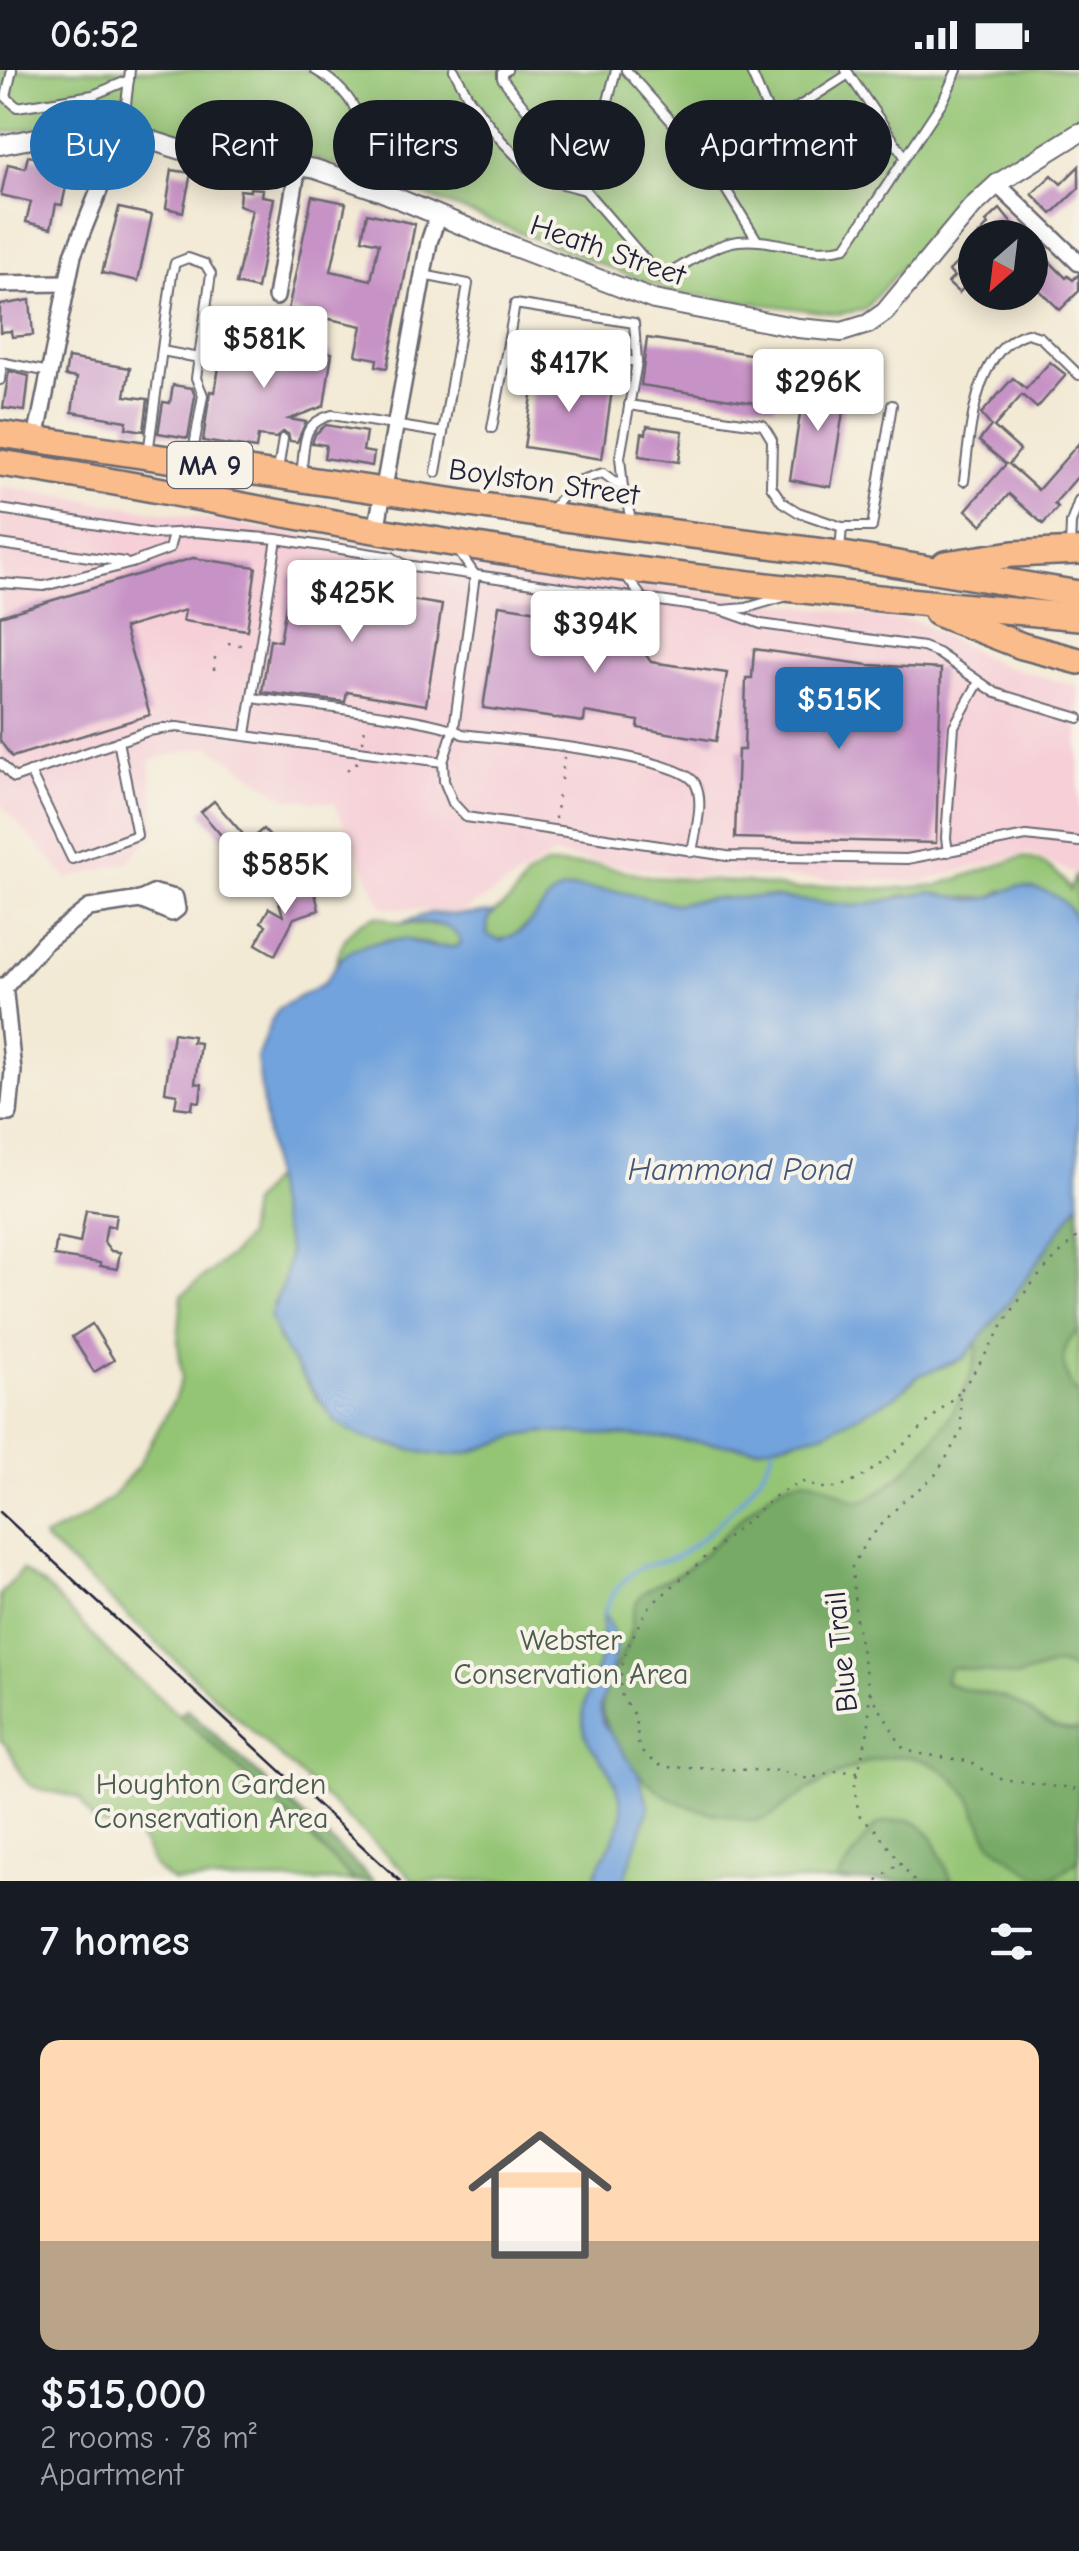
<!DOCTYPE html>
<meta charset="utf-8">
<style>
:root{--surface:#171b24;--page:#242831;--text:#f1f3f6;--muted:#9ea1a6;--line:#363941;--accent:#1f6fb2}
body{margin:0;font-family:"Comic Neue",sans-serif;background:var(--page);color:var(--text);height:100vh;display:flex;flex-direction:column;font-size:38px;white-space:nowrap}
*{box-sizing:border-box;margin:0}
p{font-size:32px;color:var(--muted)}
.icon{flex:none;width:55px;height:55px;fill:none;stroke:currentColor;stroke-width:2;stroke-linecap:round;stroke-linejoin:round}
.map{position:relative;height:1811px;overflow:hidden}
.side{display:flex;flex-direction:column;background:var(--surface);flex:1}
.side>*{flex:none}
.hud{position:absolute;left:30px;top:30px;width:1020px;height:90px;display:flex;gap:20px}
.needle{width:65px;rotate:208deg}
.buttons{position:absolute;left:958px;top:150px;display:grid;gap:20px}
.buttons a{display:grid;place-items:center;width:90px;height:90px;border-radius:50%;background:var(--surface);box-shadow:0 5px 25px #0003;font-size:50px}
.price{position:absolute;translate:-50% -85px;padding:0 22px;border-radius:10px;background:#fff;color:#222;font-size:32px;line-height:65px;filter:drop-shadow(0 2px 5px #0008)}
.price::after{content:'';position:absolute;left:50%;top:60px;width:30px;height:22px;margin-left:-15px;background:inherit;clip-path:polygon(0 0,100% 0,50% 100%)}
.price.on{background:var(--accent);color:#fff}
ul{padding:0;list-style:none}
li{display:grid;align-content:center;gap:20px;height:530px;padding:0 40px}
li+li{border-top:2px solid var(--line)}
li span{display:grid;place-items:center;height:310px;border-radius:20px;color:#555}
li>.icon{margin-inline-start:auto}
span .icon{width:180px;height:180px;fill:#fffc;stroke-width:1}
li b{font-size:42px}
h2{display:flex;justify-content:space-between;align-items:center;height:120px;padding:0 40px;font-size:42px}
.chip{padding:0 35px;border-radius:45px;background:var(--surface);box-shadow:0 5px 25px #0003;font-size:35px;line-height:90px}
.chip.on{background:var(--accent);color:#fff}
.status{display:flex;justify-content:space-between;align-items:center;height:70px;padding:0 50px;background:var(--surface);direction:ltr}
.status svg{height:28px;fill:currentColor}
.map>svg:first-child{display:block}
.built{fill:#f6cfd7}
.green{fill:#94c575;stroke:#5b7458;stroke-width:2.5}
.forest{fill:#7a6;stroke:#4c6650;stroke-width:2.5}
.water{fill:#72a3dc;stroke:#4a628c;stroke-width:2.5}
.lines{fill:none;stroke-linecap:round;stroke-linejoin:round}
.stream{stroke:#72a3dc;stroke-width:4}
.building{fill:#c793c6}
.service-casing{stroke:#6b6871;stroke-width:12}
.minor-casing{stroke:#6b6871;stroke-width:20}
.tertiary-casing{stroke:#6b6871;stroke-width:22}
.trunk-casing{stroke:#6b6871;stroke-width:30}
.path{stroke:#6b6871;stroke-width:2.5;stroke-dasharray:2.5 8;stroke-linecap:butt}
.service{stroke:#fff;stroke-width:8}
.minor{stroke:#fff;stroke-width:15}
.tertiary{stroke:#fff;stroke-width:18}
.trunk{stroke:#f9bc8a;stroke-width:25}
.tram{stroke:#22223b;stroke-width:2.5}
.labels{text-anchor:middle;stroke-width:8;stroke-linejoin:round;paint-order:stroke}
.shield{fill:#f7f3e8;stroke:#62616f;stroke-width:2.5}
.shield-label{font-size:28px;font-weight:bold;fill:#22223b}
.street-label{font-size:30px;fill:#22223b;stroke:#f7f3e8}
.park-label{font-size:30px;fill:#4a5b4f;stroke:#f7f3e8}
.water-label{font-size:32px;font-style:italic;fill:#42567b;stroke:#f7f3e8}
</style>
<div class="status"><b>06:52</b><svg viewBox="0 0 49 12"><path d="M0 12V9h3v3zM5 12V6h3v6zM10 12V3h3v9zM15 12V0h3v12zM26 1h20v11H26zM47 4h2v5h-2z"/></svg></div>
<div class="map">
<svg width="1079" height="1811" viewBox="0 0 1079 1811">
<rect width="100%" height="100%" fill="#f7f3e8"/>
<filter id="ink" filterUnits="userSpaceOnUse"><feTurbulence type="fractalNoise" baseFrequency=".01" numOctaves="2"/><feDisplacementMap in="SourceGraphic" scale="20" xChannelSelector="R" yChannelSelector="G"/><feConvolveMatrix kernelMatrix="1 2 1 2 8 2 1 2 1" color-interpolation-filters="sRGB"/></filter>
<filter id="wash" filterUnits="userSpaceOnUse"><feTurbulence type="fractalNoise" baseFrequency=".0048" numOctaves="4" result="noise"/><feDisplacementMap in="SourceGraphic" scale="40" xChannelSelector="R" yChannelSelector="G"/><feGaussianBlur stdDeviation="2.25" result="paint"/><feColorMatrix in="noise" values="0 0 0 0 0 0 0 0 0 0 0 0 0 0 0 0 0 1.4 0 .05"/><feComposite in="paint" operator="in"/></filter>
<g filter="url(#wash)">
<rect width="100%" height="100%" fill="#f3ead5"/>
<path class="built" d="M 0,416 L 395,480 L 917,552 L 1003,596 L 1079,617 L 1079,817 L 1076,805 L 1028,782 L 921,812 L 683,805 L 554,785 L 461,843 L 382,837 L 334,733 L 286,728 L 209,676 L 150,690 L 156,761 L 128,792 L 68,809 L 0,734 Z"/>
<g class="green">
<path d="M 0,0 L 1079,0 L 1079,45 L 1068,56 L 985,105 L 864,240 L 837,244 L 671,222 L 376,106 L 266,77 L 181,67 L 138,51 L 93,50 L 0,63 Z"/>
<path d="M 1022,787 C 1043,790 1060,802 1070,820 L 1076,805 L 1079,863 L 1078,856 L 1003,820 L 990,828 L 902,825 L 886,832 L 856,836 L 767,827 L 708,829 L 675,834 L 616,821 L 575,818 L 552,826 L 535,848 L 511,868 L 493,870 L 487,865 L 488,850 L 494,843 L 511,830 L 527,807 L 546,795 L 598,795 L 653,807 L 751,813 L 797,820 L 832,815 L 886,819 L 938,815 Z"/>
<path d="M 376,846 C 385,847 393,852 401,853 C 422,856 455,848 461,874 C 441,884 427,871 407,870 C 384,868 349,876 335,896 C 342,869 349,855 376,846 Z"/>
<path d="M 274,1106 L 275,1131 L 289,1183 L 284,1211 L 273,1235 L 278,1270 L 317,1329 L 378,1372 L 430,1384 L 472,1382 L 518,1366 L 544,1362 L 656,1367 L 757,1378 L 825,1362 L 896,1326 L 918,1306 L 965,1288 L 1012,1228 L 1079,1133 L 1079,1811 L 415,1811 L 43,1468 L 85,1447 L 111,1428 L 138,1396 L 174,1330 L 182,1307 L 178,1272 L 182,1225 L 234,1182 L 246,1167 L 251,1134 Z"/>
<path d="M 22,1500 L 47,1518 L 116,1590 L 179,1645 L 187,1639 L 374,1811 L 173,1811 C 142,1794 155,1786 139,1769 C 130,1759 106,1756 94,1753 L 80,1729 C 65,1722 47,1724 32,1716 C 16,1707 16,1681 0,1670 L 0,1525 Z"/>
</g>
<g class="forest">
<path d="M 1079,1133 L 1079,1261 C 1057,1277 1063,1299 1073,1321 L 1079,1321 L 1079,1602 L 1059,1594 L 1017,1607 L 954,1597 L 949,1599 L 944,1612 C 964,1621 986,1622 1007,1629 C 1033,1638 1045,1665 1079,1660 L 1079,1789 C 1072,1794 1063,1804 1054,1807 C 1044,1810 1035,1806 1027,1800 C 1015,1791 1001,1783 991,1772 C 980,1758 978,1738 968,1725 C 950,1700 920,1682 890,1687 C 859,1691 828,1709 801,1725 C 786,1734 772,1749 755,1751 C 747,1752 741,1748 733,1747 C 701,1741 676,1736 650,1714 C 636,1703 625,1689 616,1674 C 586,1627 610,1615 628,1571 C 633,1557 630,1541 639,1528 C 649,1514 670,1510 683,1501 C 716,1477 741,1443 774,1420 C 823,1387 843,1443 870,1428 C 918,1400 974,1327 978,1270 Z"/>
<path d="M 187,1639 L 374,1811 L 354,1811 C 297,1754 240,1698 180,1646 Z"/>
<path d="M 909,1750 C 936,1759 940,1788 952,1811 L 836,1811 L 874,1757 L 884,1752 Z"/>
</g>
<g class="water">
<path d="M 1018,816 C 1049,819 1067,826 1078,856 L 1079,1133 L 1012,1228 L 964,1288 L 918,1306 L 896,1326 L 826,1362 L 757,1378 L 656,1367 L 544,1362 L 518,1366 L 472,1382 L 449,1385 L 430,1384 L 364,1368 L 336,1352 L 285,1281 L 270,1247 L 284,1211 L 289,1183 L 275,1131 L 257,988 L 271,951 L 279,938 L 324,913 L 340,889 L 352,880 L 368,874 L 405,869 L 434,877 L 456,877 L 461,874 C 456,851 420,851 400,853 L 430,843 L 457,845 L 494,843 L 488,850 L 487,865 L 501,871 L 524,859 L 552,826 L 562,820 L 575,818 L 616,821 L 675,834 L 708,829 L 767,827 L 856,836 L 929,822 L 972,830 L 990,828 Z"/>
<path d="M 604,1541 L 618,1575 L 600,1637 L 602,1652 L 638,1703 L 649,1737 L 624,1811 L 593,1811 C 610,1764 638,1754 610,1703 C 603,1690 589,1678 585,1664 C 577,1636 593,1613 600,1588 C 603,1573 601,1557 604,1541 Z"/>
</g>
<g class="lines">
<path class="stream" d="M 605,1544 C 607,1527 626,1505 642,1497 C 653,1491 667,1493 679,1485 C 709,1465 766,1412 774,1376"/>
</g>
<g id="blocks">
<g class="building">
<path d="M 45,85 L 78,93 L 74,110 L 68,108 L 62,135 L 56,134 L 51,158 L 26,152 L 31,132 L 1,125 L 8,94 L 25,98 L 28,86 L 44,89 Z"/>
<path d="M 1079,96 L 1079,118 L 1052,144 L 1032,124 L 1052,105 L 1061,114 Z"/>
<path d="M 172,100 L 191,103 L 183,142 L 166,138 Z"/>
<path d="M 250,118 L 263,119 L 262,126 L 274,128 L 257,219 L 236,214 L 252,140 L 239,135 L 240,120 L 250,121 Z"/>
<path d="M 312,126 L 346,133 L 331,201 L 371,210 L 379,173 L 362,169 L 367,143 L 415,154 L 387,298 L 376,296 L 377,289 L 356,285 L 362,256 L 288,240 Z"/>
<path d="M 119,138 L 152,145 L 138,211 L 102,203 Z"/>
<path d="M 1000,139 L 1013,155 L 998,168 L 976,168 L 988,155 L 986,152 Z"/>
<path d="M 975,174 L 975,220 L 968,213 L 959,223 L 948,213 L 954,207 L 949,201 Z"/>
<path d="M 1050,192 L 1066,208 L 1068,206 L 1073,210 L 1079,204 L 1079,221 L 1060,240 L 1033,214 Z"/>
<path d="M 30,230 L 33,265 L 12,267 L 11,261 L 0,262 L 0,235 Z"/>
<path d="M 224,265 L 332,283 L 324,336 L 289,349 L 306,352 L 297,372 L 290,371 L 288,364 L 283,362 L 276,368 L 258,366 L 256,379 L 203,371 L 210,321 L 215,322 Z"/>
<path d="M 647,268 L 782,289 L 775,336 L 641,315 Z"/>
<path d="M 68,288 L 130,298 L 125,326 L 148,329 L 144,361 L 126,358 L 127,351 L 72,342 L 77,308 L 65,306 Z"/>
<path d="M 1050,292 L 1066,305 L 1037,338 L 1022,325 L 994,357 L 1020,380 L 1009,394 L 1038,420 L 1079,373 L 1079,405 L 1054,434 L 1058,437 L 1043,454 L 1009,424 L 982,455 L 966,440 L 1006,394 L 979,371 L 991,356 L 981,344 L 1013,308 L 1026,319 Z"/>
<path d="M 9,301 L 29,306 L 25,341 L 3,338 Z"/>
<path d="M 536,301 L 613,313 L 602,389 L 524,377 Z"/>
<path d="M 805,311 L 847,317 L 831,417 L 790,410 Z"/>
<path d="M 173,315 L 192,318 L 195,326 L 188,368 L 158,363 L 163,332 L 170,333 Z"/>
<path d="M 326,355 L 366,362 L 363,381 L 374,383 L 372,396 L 324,388 L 326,375 L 312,373 L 315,364 Z"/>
<path d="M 647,356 L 683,361 L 679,392 L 639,386 L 642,363 L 646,364 Z"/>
<path d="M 193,488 L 256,497 L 247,560 L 183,551 L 185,540 L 124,558 L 150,645 L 12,687 L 0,671 L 0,546 Z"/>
<path d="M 291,506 L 364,517 L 363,522 L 442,535 L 426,635 L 347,622 L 345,632 L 262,622 L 270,569 L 280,571 Z"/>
<path d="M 499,535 L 624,554 L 651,592 L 727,603 L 716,671 L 638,658 L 639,651 L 585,642 L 584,652 L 483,638 Z"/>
<path d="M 754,579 L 869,595 L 941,599 L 936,773 L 735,768 L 738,680 L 744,680 L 746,608 L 752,608 Z"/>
<path d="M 214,731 L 249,771 L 263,759 L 275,772 L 269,777 L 275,785 L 263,795 L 258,788 L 248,796 L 201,742 Z"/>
<path d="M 292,817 L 294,824 L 314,819 L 319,840 L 294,848 L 275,885 L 256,874 L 266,855 L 261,852 L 269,838 L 283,846 L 276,821 Z"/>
<path d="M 173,963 L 193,966 L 192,972 L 200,973 L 195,1013 L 202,1014 L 200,1032 L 193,1031 L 192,1039 L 175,1037 L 177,1024 L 165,1022 Z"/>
<path d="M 86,1140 L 116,1144 L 114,1157 L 107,1155 L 104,1172 L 111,1181 L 120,1182 L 117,1199 L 100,1196 L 100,1193 L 54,1186 L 57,1168 L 80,1173 Z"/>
<path d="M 92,1254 L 114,1290 L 94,1302 L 72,1267 Z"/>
</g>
</g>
</g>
<g filter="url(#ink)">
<use href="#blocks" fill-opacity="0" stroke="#6b6871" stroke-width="2.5"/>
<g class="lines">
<g class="service-casing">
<g id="service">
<path d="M 12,0 L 6,27 L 17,37 L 93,25 L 129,10"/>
<path d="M 315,0 C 361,26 372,65 361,114"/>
<path d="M 454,0 L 469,28 L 501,70 L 527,97 L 551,111 L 585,120 L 661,208 C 684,196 712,174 738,171 C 775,167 808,187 846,177 L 944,29 L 957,0"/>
<path d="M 507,0 L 502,3 L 502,8 C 528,43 552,73 591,94"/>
<path d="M 626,0 L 712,97 L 757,170"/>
<path d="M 750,0 L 773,53"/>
<path d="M 846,0 L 905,87"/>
<path d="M 123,60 L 130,0"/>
<path d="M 712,97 L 773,53 L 849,4"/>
<path d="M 585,120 L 616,0"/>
<path d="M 206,249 L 211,253 L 311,265"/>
<path d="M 508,273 L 515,234 L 634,253 L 637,292"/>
<path d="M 162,281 L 199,288"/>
<path d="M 0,292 L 49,302"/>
<path d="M 0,310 L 2,293"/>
<path d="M 629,335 L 763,355 L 772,370 L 771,416 L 782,432 L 798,442 L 842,457"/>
<path d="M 492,358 L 508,273 L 637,292 L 620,387 L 623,418"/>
<path d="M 148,384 L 172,204 L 175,193 L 188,188 L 205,194 L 211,204 L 196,308 L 203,325 L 192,388"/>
<path d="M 278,400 L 283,369"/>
<path d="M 436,402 L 443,363"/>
<path d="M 301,404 C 306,374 299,354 332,345 L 443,363 L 468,214 L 423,205"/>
<path d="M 964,411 C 970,366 973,279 1027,263 L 1040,267 L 1079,305"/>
<path d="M 0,439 L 154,464 L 195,462 L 277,469 L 392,487 L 405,495 L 723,540 L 746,538 L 784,527"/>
<path d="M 549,442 L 575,412 L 603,403 L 623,418 L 632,453"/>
<path d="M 0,474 L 124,492"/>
<path d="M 1070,479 L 1071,453 L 1079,430"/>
<path d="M 840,480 L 842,457 L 872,457 L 892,335"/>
<path d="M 459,482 L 475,505 L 454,658 L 443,692 L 444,711 L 453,733 L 466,747 L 727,786 L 907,789 L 1026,766 L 1079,772"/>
<path d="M 626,506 L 644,530"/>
<path d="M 0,513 L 44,516 L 132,493 L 169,479 L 173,464"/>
<path d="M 727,542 L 761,554 L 923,577 L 938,583 L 996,623 L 1079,648"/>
<path d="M 252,628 C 288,633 442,648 462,664 C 501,669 679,685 695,713 C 705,731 695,763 692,782"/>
<path d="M 246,664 L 277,469"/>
<path d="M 0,693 L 14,708 L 148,661 L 177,657 L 443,692"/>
<path d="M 30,702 L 72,789 L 137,765 L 118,671"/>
<path d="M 948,782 L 946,768 L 954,656 L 979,612"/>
</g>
</g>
<g class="minor-casing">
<g id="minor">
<path d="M 997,114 L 1079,193"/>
<path d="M 0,214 L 66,213"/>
<path d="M 276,227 L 298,95"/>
<path d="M 36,369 L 73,185 L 123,61"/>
<path d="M 376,461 L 429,172 L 438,145"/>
<path d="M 0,916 L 5,924 L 13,1001 L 9,1043 L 0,1043"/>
<path d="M 3,919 L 44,873 L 89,838 L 140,830 L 155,823 L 175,828 L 177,839 L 172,843 L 140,830"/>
</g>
</g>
<g class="tertiary-casing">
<path id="tertiary" d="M 0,75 L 46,66 L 118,60 L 210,89 L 269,91 L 315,99 L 380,121 L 512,176 L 654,230 L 798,258 L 842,262 L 868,254 L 885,242 L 972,137 L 997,114 L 1079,63"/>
</g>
<g class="trunk-casing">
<g id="trunk">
<path d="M 0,364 L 591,452 L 831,483 L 1079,524"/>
<path d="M 0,393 C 137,413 273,444 410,466 C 632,504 855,527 1079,547"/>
<path d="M 945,494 L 1013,484 L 1079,481"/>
<path d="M 937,543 L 1022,576 L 1079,591"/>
</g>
</g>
<g class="path">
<path d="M 228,573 L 246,576"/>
<path d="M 214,600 L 215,587"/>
<path d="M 363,672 L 365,656"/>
<path d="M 347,700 L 360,690"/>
<path d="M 561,710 L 564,687"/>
<path d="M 555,749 L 558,726"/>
<path d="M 870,1622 L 902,1677 L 915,1683 L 968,1691 L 1003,1710 L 1079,1720"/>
<path d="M 858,1702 L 837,1701 L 808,1709 L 781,1701 L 663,1697 C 628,1677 643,1677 634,1646 C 632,1639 624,1633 622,1626 C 615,1596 635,1559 650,1536 L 779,1423 L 803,1412 C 813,1416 822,1419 834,1418 C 867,1416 933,1347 959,1322"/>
<path d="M 877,1811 L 899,1793"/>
<path d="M 914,1811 L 874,1758 L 860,1746 L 857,1734 L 855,1715 L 869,1657 L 869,1621 L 856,1551 L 852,1497 L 865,1473 L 903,1431 L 934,1407 L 948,1385 L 962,1359 L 959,1322 C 983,1293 998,1260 1020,1229 C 1037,1206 1058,1185 1079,1165"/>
</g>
<use href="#service" class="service"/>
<use href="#minor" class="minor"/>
<use href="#tertiary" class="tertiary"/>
<use href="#trunk" class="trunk"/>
<path class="tram" d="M 0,1442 L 400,1811"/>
</g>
</g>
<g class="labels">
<rect class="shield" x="167.5" y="372" width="85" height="46" rx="8"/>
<g class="shield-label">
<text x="210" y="405">MA 9</text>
</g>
<g class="street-label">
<text transform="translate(608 180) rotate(19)" y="10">Heath Street</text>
<text transform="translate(544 412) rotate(8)" y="10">Boylston Street</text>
<text transform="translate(841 1582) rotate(-96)" y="10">Blue Trail</text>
</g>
<g class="park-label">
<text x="571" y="1580">Webster<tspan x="571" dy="34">Conservation Area</tspan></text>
<text x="211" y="1724">Houghton Garden<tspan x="211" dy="34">Conservation Area</tspan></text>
</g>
<g class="water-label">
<text x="740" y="1110">Hammond Pond</text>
</g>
</g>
</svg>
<div class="buttons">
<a><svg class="needle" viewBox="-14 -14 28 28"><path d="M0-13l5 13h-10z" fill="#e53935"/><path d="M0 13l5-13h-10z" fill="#9ea1a6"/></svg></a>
</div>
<b class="price" style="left:264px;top:321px">$581K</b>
<b class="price" style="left:569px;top:345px">$417K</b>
<b class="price" style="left:818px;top:364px">$296K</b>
<b class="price" style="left:352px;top:575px">$425K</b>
<b class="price" style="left:595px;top:606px">$394K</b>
<b class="price on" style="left:839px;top:682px">$515K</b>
<b class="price" style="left:285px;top:847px">$585K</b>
<div class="hud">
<a class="chip on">Buy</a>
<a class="chip">Rent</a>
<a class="chip">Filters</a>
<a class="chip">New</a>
<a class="chip">Apartment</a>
</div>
</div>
<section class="side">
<h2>7 homes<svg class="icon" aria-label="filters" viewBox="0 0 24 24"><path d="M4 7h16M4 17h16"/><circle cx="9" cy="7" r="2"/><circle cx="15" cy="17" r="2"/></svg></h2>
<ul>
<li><span style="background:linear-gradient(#ffd9b3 65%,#b9a48a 0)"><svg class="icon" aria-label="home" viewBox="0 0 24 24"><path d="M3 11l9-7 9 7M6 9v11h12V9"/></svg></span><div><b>$515,000</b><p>2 rooms · 78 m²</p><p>Apartment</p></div></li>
</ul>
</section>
